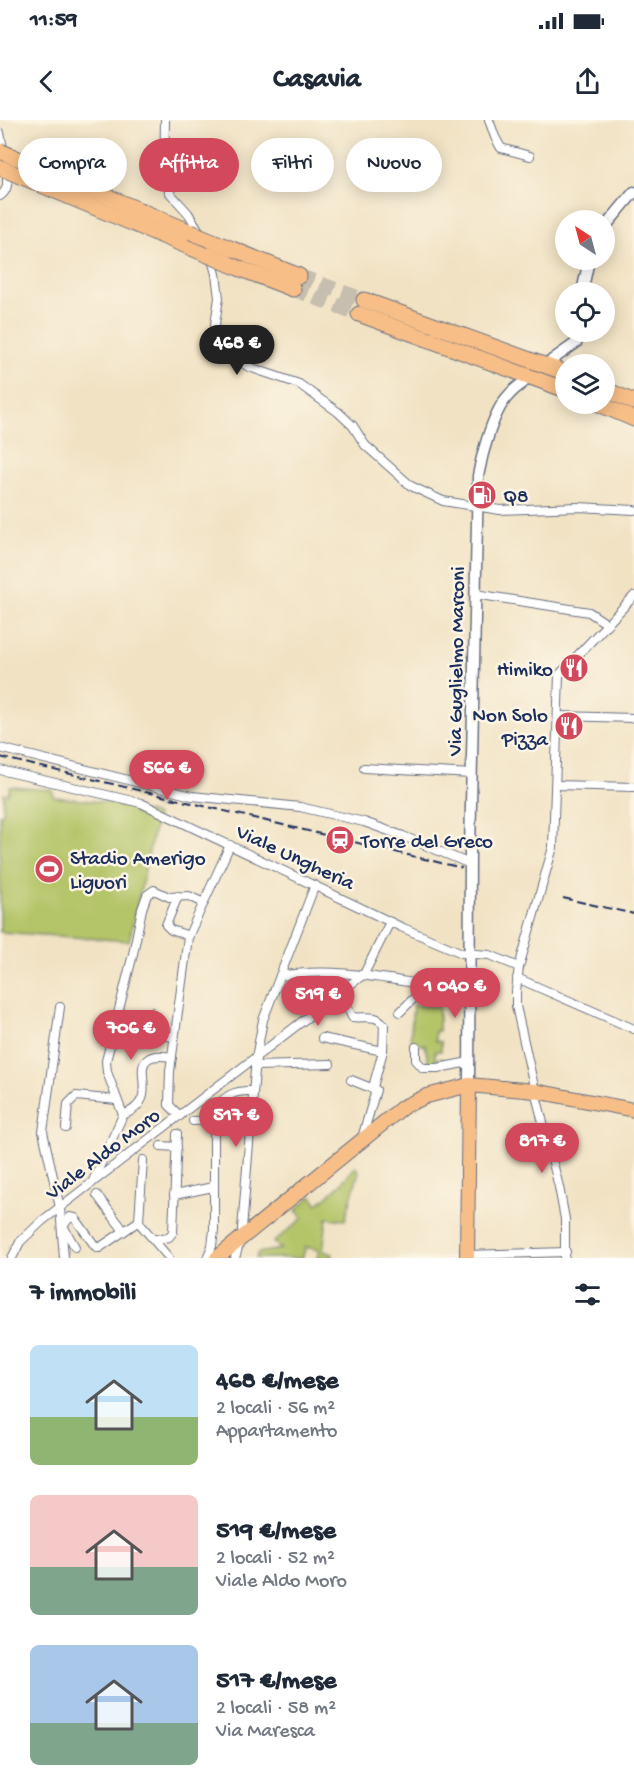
<!DOCTYPE html>
<html lang="it">
<meta charset="utf-8">
<style>
:root{--surface:#fff;--page:#f6f6f7;--text:#1f2937;--muted:#747a83;--accent:#d1495b}
body{margin:0;font-family:"Gochi Hand",sans-serif;background:var(--page);color:var(--text);height:100vh;display:flex;flex-direction:column;font-size:22px;white-space:nowrap}
*{box-sizing:border-box;margin:0}
p{font-size:20px;color:var(--muted)}
.icon{flex:none;width:33px;height:33px;fill:none;stroke:currentColor;stroke-width:2;stroke-linecap:round;stroke-linejoin:round}
.map{position:relative;height:1138px;overflow:hidden}
.panel{display:flex;flex-direction:column;background:var(--surface);flex:1}
.panel>*{flex:none}
.hud{position:absolute;left:18px;top:18px;width:598px;height:54px;display:flex;gap:12px}
.needle{width:39px;rotate:324deg}
.fabs{position:absolute;left:555px;top:90px;display:grid;gap:12px}
.fabs a{display:grid;place-items:center;width:60px;height:60px;border-radius:50%;background:var(--surface);box-shadow:0 3px 15px #0003;font-size:30px}
.price{position:absolute;translate:-50% -51px;padding:0 14px;border-radius:21px;background:var(--accent);color:#fff;font-size:20px;line-height:39px;filter:drop-shadow(0 2px 3px #0008)}
.price::after{content:'';position:absolute;left:50%;top:36px;width:18px;height:14px;margin-left:-9px;background:inherit;clip-path:polygon(0 0,100% 0,50% 100%)}
.price.current{background:#222;color:#fff}
ul{padding:0;list-style:none}
li{display:flex;align-items:center;gap:18px;height:150px;padding:0 30px}
li span{display:grid;place-items:center;flex:none;width:168px;height:120px;border-radius:9px;color:#555}
li>.icon{margin-inline-start:auto}
span .icon{width:72px;height:72px;fill:#fffc;stroke-width:1}
li b{font-size:26px}
h2{display:flex;justify-content:space-between;align-items:center;height:72px;padding:0 30px;font-size:26px}
.pill{padding:0 21px;border-radius:27px;background:var(--surface);box-shadow:0 3px 15px #0003;font-size:21px;line-height:54px}
.pill.current{background:var(--accent);color:#fff}
.status{display:flex;justify-content:space-between;align-items:center;height:42px;padding:0 30px;background:var(--surface);direction:ltr}
.status svg{height:16px;fill:currentColor}
header{display:flex;justify-content:space-between;align-items:center;height:78px;padding:0 30px;background:var(--surface);font-size:27px;font-weight:700}
.map>svg:first-child{display:block}
.green{fill:#b4c467;stroke:#687a62;stroke-width:1.5}
.lines{fill:none;stroke-linecap:round;stroke-linejoin:round}
.motorway-tunnel{stroke:#c6beaf;stroke-width:15;stroke-dasharray:15 8;stroke-linecap:butt}
.minor-casing{stroke:#666e81;stroke-width:10}
.tertiary-casing{stroke:#666e81;stroke-width:13}
.primary-casing{stroke:#666e81;stroke-width:16}
.motorway-casing{stroke:#666e81;stroke-width:17}
.minor{stroke:#fff;stroke-width:8}
.tertiary{stroke:#fff;stroke-width:10}
.primary{stroke:#f7be87;stroke-width:14}
.motorway{stroke:#f7be87;stroke-width:15}
.rail{stroke:#1b2f5e;stroke-width:2;stroke-dasharray:9 4.5;stroke-linecap:butt}
.motorway-bridge-casing{stroke:#666e81;stroke-width:17;stroke-linecap:butt}
.motorway-bridge{stroke:#f7be87;stroke-width:15}
.labels{text-anchor:middle;stroke-width:5;stroke-linejoin:round;paint-order:stroke}
.poi-label{font-size:21px;fill:#1b2f5e;stroke:#fcf5e5;text-anchor:start}
.street-label{font-size:21px;fill:#1b2f5e;stroke:#fcf5e5}
</style>
<div class="status"><b>11:59</b><svg viewBox="0 0 49 12"><path d="M0 12V9h3v3zM5 12V6h3v6zM10 12V3h3v9zM15 12V0h3v12zM26 1h20v11H26zM47 4h2v5h-2z"/></svg></div>
<header><svg class="icon" aria-label="back" viewBox="0 0 24 24"><path d="M15 5l-7 7 7 7"/></svg>Casavia<svg class="icon" aria-label="share" viewBox="0 0 24 24"><path d="M12 15V3M7 8l5-5 5 5M5 13v7h14v-7"/></svg></header>
<div class="map">
<svg width="634" height="1138" viewBox="0 0 634 1138">
<rect width="100%" height="100%" fill="#fcf5e5"/>
<filter id="ink" filterUnits="userSpaceOnUse"><feTurbulence type="fractalNoise" baseFrequency=".0167" numOctaves="2"/><feDisplacementMap in="SourceGraphic" scale="12" xChannelSelector="R" yChannelSelector="G"/><feConvolveMatrix kernelMatrix="1 2 1 2 8 2 1 2 1" color-interpolation-filters="sRGB"/></filter>
<filter id="wash" filterUnits="userSpaceOnUse"><feTurbulence type="fractalNoise" baseFrequency=".008" numOctaves="4" result="noise"/><feDisplacementMap in="SourceGraphic" scale="24" xChannelSelector="R" yChannelSelector="G"/><feGaussianBlur stdDeviation="1.35" result="paint"/><feColorMatrix in="noise" values="0 0 0 0 0 0 0 0 0 0 0 0 0 0 0 0 0 1.4 0 .05"/><feComposite in="paint" operator="in"/></filter>
<g filter="url(#wash)">
<rect width="100%" height="100%" fill="#f1e2c3"/>
<g class="green">
<path d="M 10,667 L 52,670 L 54,677 L 131,685 L 134,694 L 142,695 L 148,692 L 157,696 L 129,821 L 0,812 L 0,694 L 3,694 L 4,674 L 8,674 Z"/>
<path d="M 413,885 L 439,887 L 439,911 L 435,911 L 435,921 L 441,922 L 441,931 L 435,931 L 435,939 L 443,939 L 443,943 L 429,946 L 425,925 L 410,923 Z"/>
<path d="M 355,1047 L 359,1051 L 345,1100 L 327,1098 L 323,1131 L 333,1134 L 332,1138 L 317,1138 L 319,1130 L 306,1127 L 302,1138 L 256,1138 L 258,1133 L 281,1129 L 274,1122 L 303,1098 L 296,1090 L 311,1076 L 318,1084 L 336,1069 Z"/>
</g>
</g>
<g filter="url(#ink)">
<g class="lines">
<g class="motorway-tunnel">
<path d="M 299,156 L 364,180"/>
<path d="M 293,169 L 359,194"/>
</g>
<g class="minor-casing">
<g id="minor">
<path d="M 165,0 L 164,59 L 170,73 L 188,93 L 201,114"/>
<path d="M 489,0 L 495,17 L 501,28 L 530,36"/>
<path d="M 0,13 L 4,34"/>
<path d="M 0,76 C 10,69 7,60 6,49"/>
<path d="M 211,136 L 216,154 L 219,178 L 215,204 L 217,220 L 226,233 L 249,247 L 299,264 L 338,292 L 353,306 L 365,325 L 411,366 L 443,381 L 500,390 L 578,387 L 634,390"/>
<path d="M 475,474 L 589,492 L 607,504"/>
<path d="M 558,596 L 634,598"/>
<path d="M 0,628 L 192,676 L 300,687 L 364,702 L 403,716 L 470,744"/>
<path d="M 364,648 L 472,654"/>
<path d="M 0,650 L 141,683 L 401,807 L 462,833 L 490,835 L 519,847"/>
<path d="M 556,665 L 634,667"/>
<path d="M 178,776 L 166,805 L 171,810 L 189,816"/>
<path d="M 280,856 C 343,844 407,865 469,871"/>
<path d="M 517,858 L 634,909"/>
<path d="M 335,877 L 347,886 L 352,897 C 364,899 376,893 384,905 L 383,931 L 373,967"/>
<path d="M 60,887 L 43,1012 L 60,1088 L 64,1138"/>
<path d="M 152,892 L 149,909 L 151,913 L 174,917"/>
<path d="M 400,892 L 415,877 L 420,865"/>
<path d="M 322,918 L 383,931"/>
<path d="M 416,927 L 416,940 L 423,948 L 438,948 L 469,942"/>
<path d="M 255,946 L 330,944"/>
<path d="M 351,960 L 376,970 L 362,1018"/>
<path d="M 123,995 C 161,980 132,950 148,939 C 154,934 165,936 172,937"/>
<path d="M 180,996 L 169,985 L 170,951 L 188,817 L 230,725"/>
<path d="M 193,1001 L 214,1000"/>
<path d="M 66,1008 L 68,984 L 76,976 L 117,980"/>
<path d="M 161,1026 L 177,1027"/>
<path d="M 143,1040 L 139,1101 L 141,1105 L 169,1138"/>
<path d="M 92,1063 L 123,995 L 107,952 L 106,941 L 133,834 L 142,789 L 147,775 L 154,770 L 169,777 L 189,776 L 204,783"/>
<path d="M 97,1075 L 124,1111"/>
<path d="M 174,1075 L 213,1067"/>
<path d="M 244,1116 L 242,1109 L 256,938 L 263,900 L 315,765"/>
<path d="M 157,1119 L 169,1117 L 173,1112 L 177,1014"/>
<path d="M 75,1127 L 63,1106 L 70,1097 L 75,1098 L 95,1126 L 99,1128 L 139,1101"/>
<path d="M 467,1135 L 566,1132"/>
<path d="M 12,1138 L 20,1122 L 42,1101 L 364,854 L 390,802"/>
<path d="M 207,1138 L 212,1126 L 214,1110 L 214,991 C 224,975 235,970 253,971"/>
<path d="M 235,1138 L 240,1121"/>
<path d="M 565,1138 L 565,1099 L 559,1067 L 535,971 L 516,886 L 516,871 L 519,847 L 553,727 L 559,555 L 634,476"/>
</g>
</g>
<g class="tertiary-casing">
<g id="tertiary">
<path d="M 604,108 L 634,72"/>
<path d="M 582,172 L 589,140"/>
<path d="M 552,240 L 576,223 L 583,212"/>
<path d="M 469,965 L 470,731 L 478,356 C 482,334 493,291 509,275 C 513,270 519,266 524,262"/>
</g>
</g>
<g class="primary-casing">
<g id="primary">
<path d="M 217,1138 L 403,987 L 427,976 L 469,965 L 535,971 L 634,990"/>
<path d="M 467,1138 L 469,965"/>
</g>
</g>
<g class="motorway-casing">
<g id="motorway">
<path d="M 16,38 L 191,112"/>
<path d="M 20,56 L 208,135"/>
<path d="M 232,129 L 299,156"/>
<path d="M 241,149 L 293,169"/>
<path d="M 364,180 L 566,253"/>
<path d="M 359,194 L 566,270"/>
<path d="M 604,269 L 634,282"/>
<path d="M 599,284 L 634,299"/>
</g>
</g>
<use href="#minor" class="minor"/>
<use href="#tertiary" class="tertiary"/>
<use href="#primary" class="primary"/>
<use href="#motorway" class="motorway"/>
<g class="rail">
<path d="M 0,637 L 462,748"/>
<path d="M 563,778 L 634,794"/>
</g>
<g class="motorway-bridge-casing">
<g id="motorway-bridge">
<path d="M 0,31 L 16,38"/>
<path d="M 1,48 L 20,56"/>
<path d="M 191,112 L 232,129"/>
<path d="M 208,135 L 241,149"/>
</g>
</g>
<use href="#motorway-bridge" class="motorway-bridge"/>
</g>
</g>
<defs>
<g id="fuel-disc" transform="scale(1.5)"><circle r="9.5" fill="#d1495b" stroke="#fcf5e5"/><path d="M-5.5-6h7V0h2V4h1.3V-2.5L3-4.5l.8-.8L6-3V5H2.5V1h-1V6h-7ZM-4.2-4.7v3.2H.2V-4.7Z" fill="#fff"/></g>
<g id="restaurant-disc" transform="scale(1.5)"><circle r="9.5" fill="#d1495b" stroke="#fcf5e5"/><path d="M-5-6h1v4h1v-4h1v4h1v-4h1v5L-1.5 .5V6h-2V.5L-5-1ZM5-6V6H3V1.5H1.5Q1.5-4 5-6Z" fill="#fff"/></g>
<g id="station-disc" transform="scale(1.5)"><circle r="9.5" fill="#d1495b" stroke="#fcf5e5"/><path d="M-3-6H3Q5-6 5-4V2Q5 4 3 4L4.5 6H3L1.5 4h-3L-3 6H-4.5L-3 4Q-5 4-5 2V-4Q-5-6-3-6ZM-3.5-4v3h7v-3ZM-3.5 1v1.5H-2V1ZM2 1v1.5H3.5V1Z" fill="#fff"/></g>
<g id="stadium-disc" transform="scale(1.5)"><circle r="9.5" fill="#d1495b" stroke="#fcf5e5"/><path d="M0-5a6.5 5 0 1 0 0 10a6.5 5 0 1 0 0-10ZM-3.5-1.8h7v3.6h-7Z" fill="#fff"/></g>
</defs>
<g fill-rule="evenodd">
<use href="#fuel-disc" x="482" y="375"/>
<use href="#restaurant-disc" x="574" y="548"/>
<use href="#restaurant-disc" x="569" y="606"/>
<use href="#station-disc" x="340" y="720"/>
<use href="#stadium-disc" x="49" y="749"/>
</g>
<g class="labels">
<g class="poi-label">
<text x="503" y="382">Q8</text>
<text x="553" y="555" text-anchor="end">Himiko</text>
<text x="548" y="601" text-anchor="end">Non Solo<tspan x="548" dy="24">Pizza</tspan></text>
<text x="361" y="727">Torre del Greco</text>
<text x="70" y="744">Stadio Amerigo<tspan x="70" dy="24">Liguori</tspan></text>
</g>
<g class="street-label">
<text transform="translate(455 541) rotate(-89)" y="7">Via Guglielmo Marconi</text>
<text transform="translate(296 736) rotate(25)" y="7">Viale Ungheria</text>
<text transform="translate(102 1033) rotate(-37)" y="7">Viale Aldo Moro</text>
</g>
</g>
</svg>
<div class="fabs">
<a><svg class="needle" viewBox="-14 -14 28 28"><path d="M0-13l5 13h-10z" fill="#e53935"/><path d="M0 13l5-13h-10z" fill="#747a83"/></svg></a>
<a><svg class="icon" aria-label="locate" viewBox="0 0 24 24"><circle cx="12" cy="12" r="6"/><path d="M12 2v4M12 18v4M2 12h4M18 12h4"/></svg></a>
<a><svg class="icon" aria-label="layers" viewBox="0 0 24 24"><path d="M12 4l9 5-9 5-9-5zM3 14l9 5 9-5"/></svg></a>
</div>
<b class="price current" style="left:237px;top:256px">468 €</b>
<b class="price" style="left:167px;top:681px">566 €</b>
<b class="price" style="left:455px;top:899px">1 040 €</b>
<b class="price" style="left:318px;top:907px">519 €</b>
<b class="price" style="left:131px;top:941px">706 €</b>
<b class="price" style="left:236px;top:1028px">517 €</b>
<b class="price" style="left:542px;top:1054px">817 €</b>
<div class="hud">
<a class="pill">Compra</a>
<a class="pill current">Affitta</a>
<a class="pill">Filtri</a>
<a class="pill">Nuovo</a>
</div>
</div>
<section class="panel">
<h2>7 immobili<svg class="icon" aria-label="filters" viewBox="0 0 24 24"><path d="M4 7h16M4 17h16"/><circle cx="9" cy="7" r="2"/><circle cx="15" cy="17" r="2"/></svg></h2>
<ul>
<li><span style="background:linear-gradient(#bfe0f5 60%,#8fb573 0)"><svg class="icon" aria-label="home" viewBox="0 0 24 24"><path d="M3 11l9-7 9 7M6 9v11h12V9"/></svg></span><div><b>468 €/mese</b><p>2 locali · 56 m²</p><p>Appartamento</p></div></li>
<li><span style="background:linear-gradient(#f6c9c9 60%,#7fa58c 0)"><svg class="icon" aria-label="home" viewBox="0 0 24 24"><path d="M3 11l9-7 9 7M6 9v11h12V9"/></svg></span><div><b>519 €/mese</b><p>2 locali · 52 m²</p><p>Viale Aldo Moro</p></div></li>
<li><span style="background:linear-gradient(#a9c7e8 65%,#7fa58c 0)"><svg class="icon" aria-label="home" viewBox="0 0 24 24"><path d="M3 11l9-7 9 7M6 9v11h12V9"/></svg></span><div><b>517 €/mese</b><p>2 locali · 58 m²</p><p>Via Maresca</p></div></li>
</ul>
</section>
